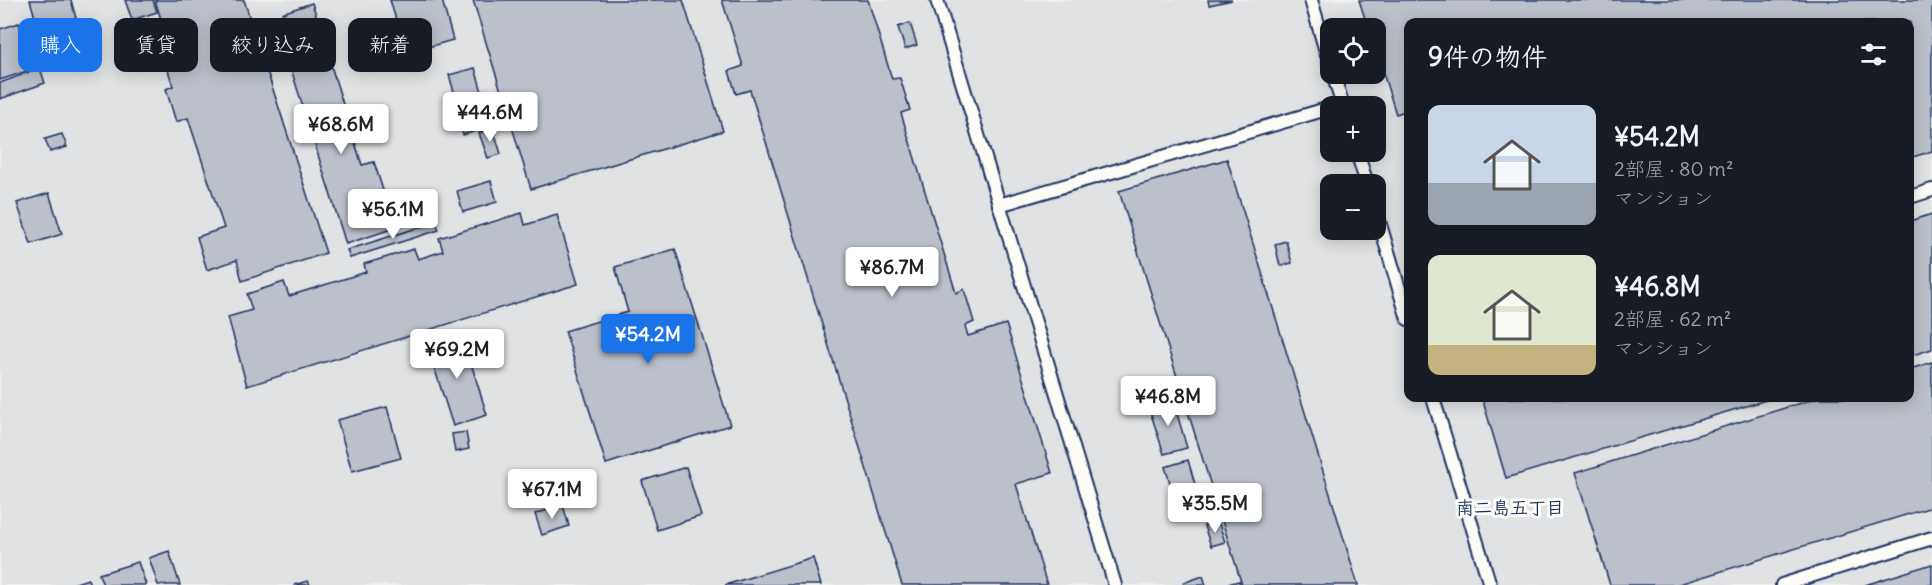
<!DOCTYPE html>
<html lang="ja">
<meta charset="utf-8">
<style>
:root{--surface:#171b24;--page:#242831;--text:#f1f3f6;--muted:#9ea1a6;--accent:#1a73e8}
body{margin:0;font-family:Delius,"Klee One",sans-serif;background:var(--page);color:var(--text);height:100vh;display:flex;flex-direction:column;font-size:22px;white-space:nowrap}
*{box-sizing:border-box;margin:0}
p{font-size:20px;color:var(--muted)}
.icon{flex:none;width:33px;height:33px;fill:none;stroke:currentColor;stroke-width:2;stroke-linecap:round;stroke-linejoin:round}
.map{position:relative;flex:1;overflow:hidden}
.details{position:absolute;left:1404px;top:18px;width:510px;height:384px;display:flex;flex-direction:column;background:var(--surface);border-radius:12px;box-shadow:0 3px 15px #0003}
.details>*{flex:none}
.hud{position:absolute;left:18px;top:18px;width:570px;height:54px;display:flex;gap:12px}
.fabs{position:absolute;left:1320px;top:18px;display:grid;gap:12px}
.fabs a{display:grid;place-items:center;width:66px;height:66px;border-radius:12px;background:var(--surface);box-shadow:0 3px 15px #0003;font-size:30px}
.price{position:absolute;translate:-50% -51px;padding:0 14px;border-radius:6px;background:#fff;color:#222;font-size:20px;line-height:39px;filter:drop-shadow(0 2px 3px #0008)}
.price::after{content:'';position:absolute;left:50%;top:36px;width:18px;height:14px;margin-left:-9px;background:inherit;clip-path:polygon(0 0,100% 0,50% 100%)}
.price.on{background:var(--accent);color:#fff}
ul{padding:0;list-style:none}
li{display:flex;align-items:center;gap:18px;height:150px;padding:0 24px}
li span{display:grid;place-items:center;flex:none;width:168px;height:120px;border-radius:12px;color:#555}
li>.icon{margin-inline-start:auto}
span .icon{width:72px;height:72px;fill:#fffc;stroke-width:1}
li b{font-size:26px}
h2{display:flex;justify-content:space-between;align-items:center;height:72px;padding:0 24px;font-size:26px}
.tag{padding:0 21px;border-radius:12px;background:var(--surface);box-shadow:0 3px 15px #0003;font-size:21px;line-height:54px}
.tag.on{background:var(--accent);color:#fff}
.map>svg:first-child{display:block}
.built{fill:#e0e2e3;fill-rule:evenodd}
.building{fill:#bbc0ca;stroke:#1b2f5e;stroke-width:1.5}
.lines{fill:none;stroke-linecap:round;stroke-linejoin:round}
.service-casing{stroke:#1b2f5e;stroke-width:16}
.service{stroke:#fdfcf7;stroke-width:12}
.labels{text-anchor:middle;stroke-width:6;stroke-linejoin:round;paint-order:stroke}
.neighbourhood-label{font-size:18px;font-weight:bold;fill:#1b2f5e;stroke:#fdfcf7}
</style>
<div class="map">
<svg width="1932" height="585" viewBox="0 0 1932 585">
<rect width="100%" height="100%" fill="#f0f0ee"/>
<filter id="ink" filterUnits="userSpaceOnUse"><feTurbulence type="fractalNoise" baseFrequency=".0167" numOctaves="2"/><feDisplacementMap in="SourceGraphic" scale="12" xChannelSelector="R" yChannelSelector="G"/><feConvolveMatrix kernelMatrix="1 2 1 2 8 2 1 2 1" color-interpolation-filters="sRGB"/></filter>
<g filter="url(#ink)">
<path class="built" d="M 0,0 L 1932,0 L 1932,585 L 0,585 ZM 1408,22 L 1910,22 L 1910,398 L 1408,398 ZM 1330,28 L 1376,28 L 1376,74 L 1330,74 ZM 1330,106 L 1376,106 L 1376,152 L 1330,152 ZM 1330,184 L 1376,184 L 1376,230 L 1330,230 Z"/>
<g class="building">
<path d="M 30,0 L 71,0 L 76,18 L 38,28 Z"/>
<path d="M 125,0 L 153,0 L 157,12 L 132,20 Z"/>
<path d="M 155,0 L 244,0 L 326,253 L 242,281 L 237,260 L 207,270 L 197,237 L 224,228 L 188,118 L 176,122 L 166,89 L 173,86 L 166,64 L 174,62 Z"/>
<path d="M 390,0 L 442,0 L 453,40 L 406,53 Z"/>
<path d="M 473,0 L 683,0 L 723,131 L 531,189 Z"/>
<path d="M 722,0 L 868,0 L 892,79 L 900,78 L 910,110 L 901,113 L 956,293 L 964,289 L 974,322 L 965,326 L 968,336 L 1006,324 L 1052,473 L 1016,484 L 1047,585 L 902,585 L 750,90 L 736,94 L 729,71 L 743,66 Z"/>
<path d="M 1208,0 L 1232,0 L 1209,5 Z"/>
<path d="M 1359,0 L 1932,0 L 1932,151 L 1910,158 L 1910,22 L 1408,22 L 1408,110 L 1396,114 L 1376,51 L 1376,28 L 1368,28 Z"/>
<path d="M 312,3 L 328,50 L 298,60 L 282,13 Z"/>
<path d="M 19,23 L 33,69 L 0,80 L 0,29 Z"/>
<path d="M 910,23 L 917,45 L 905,49 L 898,27 Z"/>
<path d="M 328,56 L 362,165 L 374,162 L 395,228 L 346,244 L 291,69 Z"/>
<path d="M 40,68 L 45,83 L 0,99 L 0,83 Z"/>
<path d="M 475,68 L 485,102 L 459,109 L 449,75 Z"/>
<path d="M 475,106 L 482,129 L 463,135 L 456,112 Z"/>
<path d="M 493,128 L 501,154 L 488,158 L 479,133 Z"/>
<path d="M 62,134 L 67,147 L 50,152 L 45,139 Z"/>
<path d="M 1227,159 L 1358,585 L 1242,585 L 1119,191 Z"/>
<path d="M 491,181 L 497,202 L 463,212 L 457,191 Z"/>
<path d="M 49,193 L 62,234 L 31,244 L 17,203 Z"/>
<path d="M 522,213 L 525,225 L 557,215 L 578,284 L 247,386 L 228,317 L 252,310 L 247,294 L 284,282 L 289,296 L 366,272 L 364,264 L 414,249 L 418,259 L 443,251 L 439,238 Z"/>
<path d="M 1932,214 L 1932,349 L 1910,356 L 1910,221 Z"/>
<path d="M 436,222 L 439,230 L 350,258 L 347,250 Z"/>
<path d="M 1286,241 L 1292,263 L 1280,266 L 1275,244 Z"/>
<path d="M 675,249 L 730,425 L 606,464 L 565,331 L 628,312 L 615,267 Z"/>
<path d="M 462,334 L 487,415 L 453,426 L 427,345 Z"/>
<path d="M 1932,362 L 1932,507 L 1676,585 L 1610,585 L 1575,473 L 1817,398 L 1910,398 L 1910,369 Z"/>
<path d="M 1482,398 L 1773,398 L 1506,478 Z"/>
<path d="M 1173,400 L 1187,448 L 1164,454 L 1149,408 Z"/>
<path d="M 387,407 L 401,458 L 352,471 L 337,420 Z"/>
<path d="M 466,432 L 469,449 L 455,452 L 452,434 Z"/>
<path d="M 1188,460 L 1203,512 L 1181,518 L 1165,467 Z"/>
<path d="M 686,467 L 701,516 L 657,530 L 642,481 Z"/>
<path d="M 563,505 L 569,526 L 542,535 L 535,514 Z"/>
<path d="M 1218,521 L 1225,542 L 1211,546 L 1204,526 Z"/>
<path d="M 169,551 L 180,585 L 158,585 L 149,558 Z"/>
<path d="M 813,558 L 821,585 L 725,585 Z"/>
<path d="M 138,562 L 146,585 L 103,585 L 99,574 Z"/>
<path d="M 1932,564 L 1932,585 L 1865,585 Z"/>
<path d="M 1203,576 L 1206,585 L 1184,585 L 1183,583 Z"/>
<path d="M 88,579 L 90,585 L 70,585 Z"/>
<path d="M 308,581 L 310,585 L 294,585 Z"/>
<path d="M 1239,581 L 1240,585 L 1224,585 Z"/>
</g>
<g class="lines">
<g class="service-casing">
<g id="service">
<path d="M 937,0 L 1115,585"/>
<path d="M 1311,0 L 1330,65"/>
<path d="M 1333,74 L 1343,106"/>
<path d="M 1357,152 L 1367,184"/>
<path d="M 1910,197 L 1932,190"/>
<path d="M 999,205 L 1330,108"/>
<path d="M 1376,211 L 1408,319"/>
<path d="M 1433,398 L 1490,585"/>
<path d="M 1782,585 L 1932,538"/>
</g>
</g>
<use href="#service" class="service"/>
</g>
</g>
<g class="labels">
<g class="neighbourhood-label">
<text x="1510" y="514">南二島五丁目</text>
</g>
</g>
</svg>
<div class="fabs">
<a><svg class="icon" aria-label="locate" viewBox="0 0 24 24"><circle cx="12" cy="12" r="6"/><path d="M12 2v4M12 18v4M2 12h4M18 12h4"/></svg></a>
<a>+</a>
<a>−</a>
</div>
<b class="price" style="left:490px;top:143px">¥44.6M</b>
<b class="price" style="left:341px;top:155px">¥68.6M</b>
<b class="price" style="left:393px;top:240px">¥56.1M</b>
<b class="price" style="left:892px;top:298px">¥86.7M</b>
<b class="price on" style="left:648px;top:365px">¥54.2M</b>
<b class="price" style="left:457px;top:380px">¥69.2M</b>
<b class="price" style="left:1168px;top:427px">¥46.8M</b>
<b class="price" style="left:552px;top:520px">¥67.1M</b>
<b class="price" style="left:1215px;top:534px">¥35.5M</b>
<div class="hud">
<a class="tag on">購入</a>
<a class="tag">賃貸</a>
<a class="tag">絞り込み</a>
<a class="tag">新着</a>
</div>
<section class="details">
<h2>9件の物件<svg class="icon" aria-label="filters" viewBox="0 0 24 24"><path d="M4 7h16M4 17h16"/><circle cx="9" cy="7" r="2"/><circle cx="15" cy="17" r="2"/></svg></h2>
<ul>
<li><span style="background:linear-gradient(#c9d6e8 65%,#9aa5b1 0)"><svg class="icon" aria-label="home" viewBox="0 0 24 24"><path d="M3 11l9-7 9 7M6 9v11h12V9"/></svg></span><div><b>¥54.2M</b><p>2部屋 · 80 m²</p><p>マンション</p></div></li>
<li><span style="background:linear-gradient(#dfe7d0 75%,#c2b280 0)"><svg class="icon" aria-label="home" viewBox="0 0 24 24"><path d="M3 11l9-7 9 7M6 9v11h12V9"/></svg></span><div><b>¥46.8M</b><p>2部屋 · 62 m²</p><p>マンション</p></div></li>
</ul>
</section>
</div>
